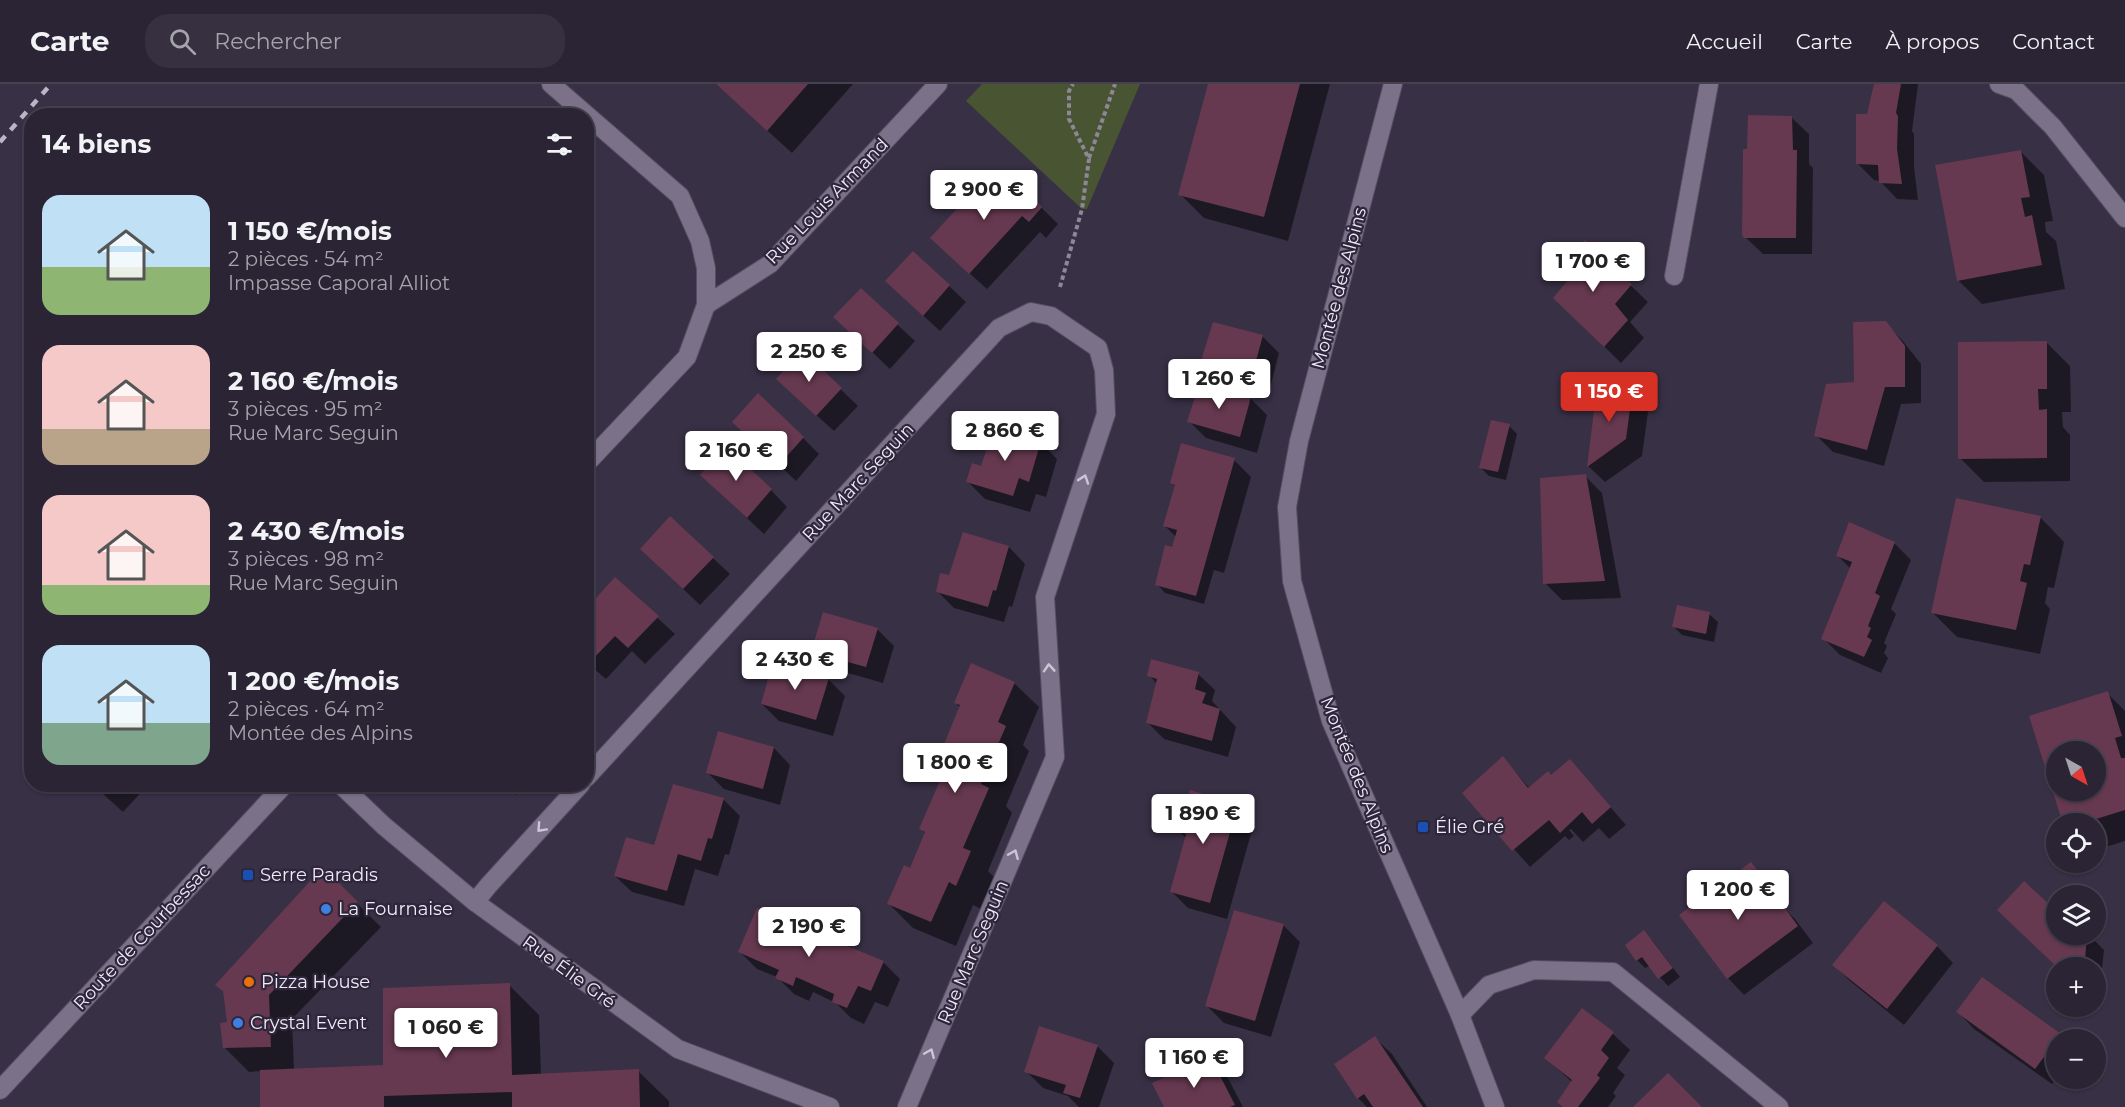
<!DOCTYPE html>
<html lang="fr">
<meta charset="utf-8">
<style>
:root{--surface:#2a2434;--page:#363040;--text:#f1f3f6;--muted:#a5a4ac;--line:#46414f;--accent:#d93025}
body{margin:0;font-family:Montserrat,sans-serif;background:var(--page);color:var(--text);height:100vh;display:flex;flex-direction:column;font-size:22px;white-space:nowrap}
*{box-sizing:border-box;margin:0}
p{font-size:20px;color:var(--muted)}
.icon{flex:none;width:33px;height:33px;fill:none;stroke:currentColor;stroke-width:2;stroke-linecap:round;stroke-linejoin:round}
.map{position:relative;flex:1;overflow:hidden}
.sheet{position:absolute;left:24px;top:24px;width:570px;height:684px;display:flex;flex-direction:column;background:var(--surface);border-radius:24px;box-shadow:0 2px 4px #0004,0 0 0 2px var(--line)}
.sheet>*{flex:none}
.needle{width:39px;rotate:141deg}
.tools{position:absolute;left:2046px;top:657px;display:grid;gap:12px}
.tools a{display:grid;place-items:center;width:60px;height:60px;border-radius:50%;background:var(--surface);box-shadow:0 2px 4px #0004,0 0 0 2px var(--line);font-size:30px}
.price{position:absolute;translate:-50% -51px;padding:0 14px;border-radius:6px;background:#fff;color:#222;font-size:20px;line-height:39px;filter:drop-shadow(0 2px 3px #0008)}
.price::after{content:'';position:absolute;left:50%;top:36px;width:18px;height:14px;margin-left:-9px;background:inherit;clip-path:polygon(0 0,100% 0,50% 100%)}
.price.active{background:var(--accent);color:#fff}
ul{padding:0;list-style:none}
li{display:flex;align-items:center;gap:18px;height:150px;padding:0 18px}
li span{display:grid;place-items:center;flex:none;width:168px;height:120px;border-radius:18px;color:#555}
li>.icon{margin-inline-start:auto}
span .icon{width:72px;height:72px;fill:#fffc;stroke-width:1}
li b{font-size:26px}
h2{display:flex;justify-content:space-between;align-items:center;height:72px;padding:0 18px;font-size:26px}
header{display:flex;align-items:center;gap:36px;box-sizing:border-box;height:84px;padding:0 30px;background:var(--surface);border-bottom:2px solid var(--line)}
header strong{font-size:28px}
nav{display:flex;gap:33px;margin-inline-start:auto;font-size:21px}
.search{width:420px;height:54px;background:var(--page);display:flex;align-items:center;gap:15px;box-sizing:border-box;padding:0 21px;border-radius:24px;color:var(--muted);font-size:22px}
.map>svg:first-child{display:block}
.green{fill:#495433}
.shadow{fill:#0007;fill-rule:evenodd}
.building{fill:#663950;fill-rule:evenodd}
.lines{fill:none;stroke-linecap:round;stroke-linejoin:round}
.minor-casing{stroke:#554f60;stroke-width:20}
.path{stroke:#8d8798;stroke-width:4;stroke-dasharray:4.5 3;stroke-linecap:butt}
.minor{stroke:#7b728a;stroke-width:18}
.rail{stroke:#bbb5c4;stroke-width:4.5;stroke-dasharray:8 8;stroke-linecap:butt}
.oneway{stroke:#ccc6d6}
.transit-dot{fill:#1a4fb4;stroke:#2e263a;stroke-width:2}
.shop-dot{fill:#3f7fe0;stroke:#2e263a;stroke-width:2}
.food-dot{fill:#e8710a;stroke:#2e263a;stroke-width:2}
.labels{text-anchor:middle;stroke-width:4.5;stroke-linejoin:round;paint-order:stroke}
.street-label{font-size:18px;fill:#efeaf7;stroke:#2e263a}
.poi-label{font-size:18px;fill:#efeaf7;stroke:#2e263a;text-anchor:start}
</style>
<header>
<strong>Carte</strong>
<div class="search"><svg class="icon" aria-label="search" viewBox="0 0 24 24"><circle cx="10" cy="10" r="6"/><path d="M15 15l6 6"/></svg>Rechercher</div>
<nav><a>Accueil</a><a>Carte</a><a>À propos</a><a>Contact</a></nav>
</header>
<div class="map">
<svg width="2125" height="1023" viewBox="0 0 2125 1023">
<rect width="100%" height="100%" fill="#383045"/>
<path class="green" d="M 982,0 L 1140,0 L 1087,125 L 1082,125 L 966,17 Z"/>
<g class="shadow">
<path d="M 716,0 L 853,0 L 792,69 Z"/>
<path d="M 1210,0 L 1330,0 L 1288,157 L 1204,134 L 1180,110 Z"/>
<path d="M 1876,0 L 1918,0 L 1912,47 L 1914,50 L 1914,83 L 1918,116 L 1897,115 L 1880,97 L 1874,96 L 1857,79 Z"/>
<path d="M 1792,34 L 1809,50 L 1809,80 L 1813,84 L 1812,170 L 1763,170 L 1745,153 L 1748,66 Z"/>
<path d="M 2020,67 L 2044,91 L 2053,137 L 2045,138 L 2046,148 L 2056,157 L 2065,205 L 1982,220 L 1958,196 Z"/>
<path d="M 1009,92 L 1058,140 L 1046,154 L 1040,148 L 987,205 L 949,171 L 993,107 Z"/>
<path d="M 1585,158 L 1648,218 L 1630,238 L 1644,254 L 1621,279 L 1555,214 L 1571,195 Z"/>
<path d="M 949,202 L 966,218 L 940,247 L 903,213 Z"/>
<path d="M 861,207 L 915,257 L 890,285 L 852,249 Z"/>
<path d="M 586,227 L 593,233 L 586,241 Z"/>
<path d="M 1885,239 L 1902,256 L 1921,280 L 1921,319 L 1901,320 L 1884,382 L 1833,368 L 1816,351 L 1855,300 Z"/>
<path d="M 1262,252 L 1279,269 L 1269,308 L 1219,293 L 1202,277 Z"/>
<path d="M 2046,258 L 2070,282 L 2071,328 L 2062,328 L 2063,343 L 2070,351 L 2070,397 L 1984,398 L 1960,374 Z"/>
<path d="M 802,268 L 858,322 L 834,347 L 795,312 Z"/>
<path d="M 1631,311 L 1648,328 L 1642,372 L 1605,398 L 1588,382 L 1595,329 L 1598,329 Z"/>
<path d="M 1250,314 L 1267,331 L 1257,369 L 1206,354 L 1189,337 Z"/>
<path d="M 1509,342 L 1517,350 L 1506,396 L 1489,392 L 1481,384 Z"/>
<path d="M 803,354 L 819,370 L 796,397 L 751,355 Z"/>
<path d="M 1040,358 L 1057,375 L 1046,413 L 1036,410 L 1030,428 L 985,415 L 968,398 L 982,384 Z"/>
<path d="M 1234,376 L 1251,393 L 1224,489 L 1214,486 L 1204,520 L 1165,509 L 1157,500 L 1176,453 L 1165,442 L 1176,403 L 1172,399 Z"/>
<path d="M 1585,392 L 1602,409 L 1621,514 L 1562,516 L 1545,499 Z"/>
<path d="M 771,406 L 787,423 L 764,450 L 719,408 Z"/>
<path d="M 2040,433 L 2064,458 L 2054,504 L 2048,503 L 2045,519 L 2050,525 L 2040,570 L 1957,553 L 1933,529 Z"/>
<path d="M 670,434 L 730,490 L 700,521 L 659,482 Z"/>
<path d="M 1894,459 L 1911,476 L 1891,525 L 1896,530 L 1884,559 L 1887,562 L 1884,569 L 1888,574 L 1881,589 L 1840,571 L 1823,554 L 1851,485 L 1838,472 Z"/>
<path d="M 1009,463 L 1025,480 L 1012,523 L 1009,522 L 1004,538 L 954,524 L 937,507 L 950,493 Z"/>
<path d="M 615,495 L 675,550 L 645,580 L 632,567 L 606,595 L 586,578 L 586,527 Z"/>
<path d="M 1709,530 L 1718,538 L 1714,558 L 1682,551 L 1674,543 Z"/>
<path d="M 877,545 L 894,562 L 883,599 L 830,584 L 813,567 Z"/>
<path d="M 1198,590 L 1215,606 L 1212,617 L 1236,643 L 1228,673 L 1164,655 L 1147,638 L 1157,600 L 1149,591 Z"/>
<path d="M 828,595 L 845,612 L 833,652 L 779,637 L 762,620 Z"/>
<path d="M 1014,599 L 1039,623 L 1023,661 L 1029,667 L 1006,722 L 1012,729 L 988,787 L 994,793 L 981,825 L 973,821 L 956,862 L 913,844 L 889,820 L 911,786 L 926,750 L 921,745 L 946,688 L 937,680 L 961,624 L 955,618 Z"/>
<path d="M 2107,609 L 2125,627 L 2125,757 L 2096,766 L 2096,740 L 2064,740 L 2031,633 ZM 2056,668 L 2096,668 L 2096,706 L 2056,706 Z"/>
<path d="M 774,664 L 790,681 L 780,721 L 724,705 L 708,689 Z"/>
<path d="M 1570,677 L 1626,741 L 1609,755 L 1599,744 L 1583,758 L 1571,745 L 1569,746 L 1574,752 L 1569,756 L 1565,752 L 1530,783 L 1464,709 L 1511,683 L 1530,705 L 1552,693 Z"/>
<path d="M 92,700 L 149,700 L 123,728 Z"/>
<path d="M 504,700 L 526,700 L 516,711 Z"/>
<path d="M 723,715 L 740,732 L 729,771 L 725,770 L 718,792 L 695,785 L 684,822 L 632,808 L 615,792 Z"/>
<path d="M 1237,722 L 1254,739 L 1227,835 L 1188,824 L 1172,808 L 1186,754 L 1179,747 Z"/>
<path d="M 1751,780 L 1767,797 L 1784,818 L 1781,821 L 1795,835 L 1813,859 L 1744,911 L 1728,894 Z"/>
<path d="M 323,786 L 381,843 L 292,935 L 294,986 L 385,983 L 509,901 L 539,931 L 541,991 L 638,987 L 669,1017 L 669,1023 L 262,1023 L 262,987 L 249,988 L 224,963 L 229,939 Z"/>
<path d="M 2055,819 L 2056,821 L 2056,850 L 2088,850 L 2104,866 L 2101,893 L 2096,899 L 2096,884 L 2059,884 L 2051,824 Z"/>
<path d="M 1283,841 L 1300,858 L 1271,953 L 1224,939 L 1207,922 Z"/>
<path d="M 797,843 L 813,858 L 883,878 L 900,895 L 888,923 L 875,918 L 864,940 L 851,934 L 836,919 L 813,908 L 809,917 L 794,910 L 777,893 L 757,885 L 740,868 Z"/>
<path d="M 1652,856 L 1680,893 L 1668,902 L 1650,882 L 1645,884 L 1637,876 Z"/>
<path d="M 1937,862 L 1953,879 L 1904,941 L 1850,897 L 1834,881 Z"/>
<path d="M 1982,895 L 2065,956 L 2056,956 L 2057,994 L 2052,1000 L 1974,945 L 1958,928 Z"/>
<path d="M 1582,926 L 1613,950 L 1630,966 L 1617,984 L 1625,991 L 1613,1009 L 1616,1012 L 1608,1023 L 1564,1023 L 1572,998 L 1546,974 Z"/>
<path d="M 1375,954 L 1392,970 L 1427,1023 L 1367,1023 L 1358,1014 Z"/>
<path d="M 1097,962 L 1114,979 L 1099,1023 L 1079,1023 L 1068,1012 L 1043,1004 L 1026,987 Z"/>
<path d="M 1213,979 L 1229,996 L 1243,1023 L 1166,1023 L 1191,982 L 1197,987 Z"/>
</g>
<g class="building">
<path d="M 716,0 L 808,0 L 767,47 Z"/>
<path d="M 1208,0 L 1300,0 L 1264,133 L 1178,111 Z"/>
<path d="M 1874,0 L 1901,0 L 1896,29 L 1898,32 L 1897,65 L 1902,100 L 1879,99 L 1878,81 L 1856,80 L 1856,30 L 1867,30 Z"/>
<path d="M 1748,31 L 1792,32 L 1793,66 L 1797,66 L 1796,154 L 1744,154 L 1742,151 L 1743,65 L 1747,65 Z"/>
<path d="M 2021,66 L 2030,113 L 2021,114 L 2025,133 L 2032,131 L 2042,181 L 1957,197 L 1935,81 Z"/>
<path d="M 1009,90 L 1042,123 L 1029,138 L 1022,132 L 969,190 L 930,154 L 983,96 L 993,105 Z"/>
<path d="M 1585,156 L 1632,200 L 1615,220 L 1628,236 L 1604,263 L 1553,214 L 1569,195 L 1560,184 Z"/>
<path d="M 913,167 L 950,201 L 923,232 L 885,197 Z"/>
<path d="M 861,204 L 899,239 L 872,269 L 833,233 Z"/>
<path d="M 1886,237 L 1905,262 L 1905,303 L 1885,303 L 1867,366 L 1814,352 L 1826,300 L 1854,298 L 1853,238 Z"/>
<path d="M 1213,238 L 1263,251 L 1252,292 L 1201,277 Z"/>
<path d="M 2047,257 L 2047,305 L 2038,305 L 2039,326 L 2047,325 L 2047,374 L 1958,375 L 1958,258 Z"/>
<path d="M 802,266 L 842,304 L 816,332 L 776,295 Z"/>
<path d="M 1199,300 L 1251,313 L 1240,353 L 1187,338 Z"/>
<path d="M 1602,303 L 1632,310 L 1626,355 L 1587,383 L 1594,327 L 1597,328 Z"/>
<path d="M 758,309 L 804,353 L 778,382 L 732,338 Z"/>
<path d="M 1491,336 L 1510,340 L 1498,388 L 1479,384 Z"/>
<path d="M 994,342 L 1041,357 L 1029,398 L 1019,394 L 1013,412 L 966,398 L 972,379 L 981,382 Z"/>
<path d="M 1181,359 L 1235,374 L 1196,512 L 1155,501 L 1165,461 L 1172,463 L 1177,446 L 1163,442 L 1175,401 L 1170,399 Z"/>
<path d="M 726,362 L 772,405 L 747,434 L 700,391 Z"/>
<path d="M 1586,390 L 1605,497 L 1543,500 L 1540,394 Z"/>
<path d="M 1956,414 L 2041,432 L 2030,481 L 2024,480 L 2020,497 L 2027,499 L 2016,546 L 1931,529 Z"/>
<path d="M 670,432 L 714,473 L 683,505 L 640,465 Z"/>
<path d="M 1849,438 L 1895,458 L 1875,509 L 1880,512 L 1868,542 L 1871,544 L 1867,553 L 1872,556 L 1864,573 L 1821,555 L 1852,478 L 1836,472 Z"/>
<path d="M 963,448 L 1009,462 L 996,507 L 993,506 L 988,523 L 936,508 L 940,489 L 949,491 Z"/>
<path d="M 615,493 L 659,532 L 628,564 L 615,552 L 588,580 L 586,525 Z"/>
<path d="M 1677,521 L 1710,528 L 1706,550 L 1672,543 Z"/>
<path d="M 823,528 L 878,544 L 866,583 L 811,568 Z"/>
<path d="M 1151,575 L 1199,588 L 1195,605 L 1206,609 L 1202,619 L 1220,625 L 1212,657 L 1146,639 L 1157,595 L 1147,592 Z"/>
<path d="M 773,577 L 829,594 L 816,636 L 761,620 Z"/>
<path d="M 971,579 L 1015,598 L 998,638 L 1006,642 L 981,700 L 989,704 L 963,764 L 971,767 L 956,802 L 949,798 L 931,838 L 887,820 L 904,781 L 910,784 L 925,748 L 919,745 L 945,685 L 936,680 L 960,621 L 954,619 Z"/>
<path d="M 2108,607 L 2122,652 L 2115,654 L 2121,674 L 2125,674 L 2125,726 L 2080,740 L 2063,740 L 2029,632 ZM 2056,668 L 2096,668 L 2096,706 L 2056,706 Z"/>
<path d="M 718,647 L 774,663 L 763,705 L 706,689 Z"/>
<path d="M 1503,672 L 1528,704 L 1548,687 L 1551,691 L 1570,675 L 1611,723 L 1592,740 L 1582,728 L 1560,749 L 1549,736 L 1512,767 L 1462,709 Z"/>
<path d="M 673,700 L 724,714 L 712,755 L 708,754 L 701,777 L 678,770 L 667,807 L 614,792 L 626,753 L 654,761 Z"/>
<path d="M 1190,706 L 1238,720 L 1210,819 L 1170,808 L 1186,750 L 1178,747 Z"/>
<path d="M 1751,778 L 1768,801 L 1763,805 L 1774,820 L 1779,816 L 1798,842 L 1727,895 L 1679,831 Z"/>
<path d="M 323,783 L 358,818 L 269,911 L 271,963 L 223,964 L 220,939 L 227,938 L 223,907 L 215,901 Z"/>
<path d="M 2024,797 L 2050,821 L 2055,817 L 2056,819 L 2056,850 L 2087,850 L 2085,876 L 2078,884 L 2058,884 L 1997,826 Z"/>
<path d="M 1884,817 L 1938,861 L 1887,925 L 1832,881 Z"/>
<path d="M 757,824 L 798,842 L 796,848 L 812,856 L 815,849 L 884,877 L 871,907 L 858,902 L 847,924 L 832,918 L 834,910 L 796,893 L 793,902 L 775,894 L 779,886 L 738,868 Z"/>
<path d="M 1234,826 L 1284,840 L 1255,937 L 1205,922 Z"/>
<path d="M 1644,846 L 1673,884 L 1658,895 L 1642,873 L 1636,877 L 1625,861 Z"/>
<path d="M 1982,893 L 2061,950 L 2035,985 L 1956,928 Z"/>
<path d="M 510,899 L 512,991 L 639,985 L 640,1023 L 512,1023 L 512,1008 L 384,1012 L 384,1023 L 260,1023 L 260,986 L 383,981 L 383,904 Z"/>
<path d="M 1582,924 L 1614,948 L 1601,966 L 1609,974 L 1597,991 L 1600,994 L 1578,1023 L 1563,1023 L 1557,1018 L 1572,996 L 1544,974 Z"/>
<path d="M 1039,942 L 1098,961 L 1080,1014 L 1063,1009 L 1066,1001 L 1024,988 Z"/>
<path d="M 1375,952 L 1423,1023 L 1373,1023 L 1364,1010 L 1357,1015 L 1334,980 Z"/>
<path d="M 1213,978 L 1235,1021 L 1230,1023 L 1164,1023 L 1152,999 L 1192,980 L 1195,986 Z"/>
<path d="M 1668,989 L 1702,1023 L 1633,1023 Z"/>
</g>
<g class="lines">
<g class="minor-casing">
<g id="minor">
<path d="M 551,0 L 680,112 L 700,157 L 706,184 L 706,221 L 687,273 L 586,380"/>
<path d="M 1393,0 L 1299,357 L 1287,423 L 1292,497 L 1331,637 L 1460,931 L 1489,901 L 1534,886 L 1613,888 L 1779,1023"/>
<path d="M 1999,0 L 2016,6 L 2053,43 L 2125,134"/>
<path d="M 1674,192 L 1709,0"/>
<path d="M 706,221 L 770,180 L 938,0"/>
<path d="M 586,694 L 999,244 L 1031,228 L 1051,232 L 1098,264 L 1104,286 L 1106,330 L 1045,513 L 1055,673 L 907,1023"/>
<path d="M 340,700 L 384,742 L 475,818 L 678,965 L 830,1023"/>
<path d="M 475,818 L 488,802 L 581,700"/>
<path d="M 1460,931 L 1495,1023"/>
<path d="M 0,1006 L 285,700"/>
</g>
</g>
<g class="path">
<path d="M 1089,74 L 1115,0"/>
<path d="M 1060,203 L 1082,125 L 1089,75 L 1069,35 L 1069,7 L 1073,0"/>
</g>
<use href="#minor" class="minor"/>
<path class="rail" d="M 0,58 L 51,0"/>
</g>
<defs><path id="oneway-chevron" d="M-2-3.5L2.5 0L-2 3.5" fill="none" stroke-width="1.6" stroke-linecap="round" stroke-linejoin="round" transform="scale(1.5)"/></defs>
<g class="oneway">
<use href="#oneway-chevron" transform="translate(1084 395) rotate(-71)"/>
<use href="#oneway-chevron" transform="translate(1049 584) rotate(-94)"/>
<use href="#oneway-chevron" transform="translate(541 744) rotate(133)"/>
<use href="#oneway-chevron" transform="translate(1014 770) rotate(-67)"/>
<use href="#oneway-chevron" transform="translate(930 969) rotate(-67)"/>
</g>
<g class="transit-dot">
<rect x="1417" y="737" width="12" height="12" rx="3"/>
<rect x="242" y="785" width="12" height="12" rx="3"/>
</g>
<g class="shop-dot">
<circle cx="326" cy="825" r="6"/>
<circle cx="238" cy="939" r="6"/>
</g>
<circle class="food-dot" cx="249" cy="898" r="6"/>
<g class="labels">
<g class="street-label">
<text transform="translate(827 117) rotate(-46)" y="6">Rue Louis Armand</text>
<text transform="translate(1339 204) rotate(-75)" y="6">Montée des Alpins</text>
<text transform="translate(858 398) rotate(-47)" y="6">Rue Marc Seguin</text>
<text transform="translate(1357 691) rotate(68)" y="6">Montée des Alpins</text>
<text transform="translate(142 853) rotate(-47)" y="6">Route de Courbessac</text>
<text transform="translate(973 868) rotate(-67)" y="6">Rue Marc Seguin</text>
<text transform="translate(569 888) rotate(36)" y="6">Rue Élie Gré</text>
</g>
<g class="poi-label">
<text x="1435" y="749">Élie Gré</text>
<text x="260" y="797">Serre Paradis</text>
<text x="338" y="831">La Fournaise</text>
<text x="261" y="904">Pizza House</text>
<text x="250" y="945">Crystal Event</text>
</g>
</g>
</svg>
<div class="tools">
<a><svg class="needle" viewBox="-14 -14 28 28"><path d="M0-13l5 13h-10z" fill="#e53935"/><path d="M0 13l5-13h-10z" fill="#a5a4ac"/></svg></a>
<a><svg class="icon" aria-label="locate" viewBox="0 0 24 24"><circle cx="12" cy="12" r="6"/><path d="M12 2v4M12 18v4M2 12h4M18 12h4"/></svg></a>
<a><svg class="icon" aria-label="layers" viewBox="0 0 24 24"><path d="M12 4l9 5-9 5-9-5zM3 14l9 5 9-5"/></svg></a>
<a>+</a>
<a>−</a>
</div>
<b class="price" style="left:984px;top:137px">2 900 €</b>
<b class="price" style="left:1593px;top:209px">1 700 €</b>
<b class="price" style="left:809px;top:299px">2 250 €</b>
<b class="price" style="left:1219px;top:326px">1 260 €</b>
<b class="price active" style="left:1609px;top:339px">1 150 €</b>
<b class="price" style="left:1005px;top:378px">2 860 €</b>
<b class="price" style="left:736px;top:398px">2 160 €</b>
<b class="price" style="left:795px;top:607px">2 430 €</b>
<b class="price" style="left:955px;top:710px">1 800 €</b>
<b class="price" style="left:1203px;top:761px">1 890 €</b>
<b class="price" style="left:1738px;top:837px">1 200 €</b>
<b class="price" style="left:809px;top:874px">2 190 €</b>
<b class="price" style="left:446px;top:975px">1 060 €</b>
<b class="price" style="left:1194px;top:1005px">1 160 €</b>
<section class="sheet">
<h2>14 biens<svg class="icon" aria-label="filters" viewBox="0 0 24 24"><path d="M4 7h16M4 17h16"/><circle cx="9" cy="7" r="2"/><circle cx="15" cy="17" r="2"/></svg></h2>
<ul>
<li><span style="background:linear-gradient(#bfe0f5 60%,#8fb573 0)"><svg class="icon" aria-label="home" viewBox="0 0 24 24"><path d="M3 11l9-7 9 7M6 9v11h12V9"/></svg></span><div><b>1 150 €/mois</b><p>2 pièces · 54 m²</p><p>Impasse Caporal Alliot</p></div></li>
<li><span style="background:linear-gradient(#f6c9c9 70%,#b9a48a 0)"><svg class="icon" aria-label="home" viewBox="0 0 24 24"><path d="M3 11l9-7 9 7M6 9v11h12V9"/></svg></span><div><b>2 160 €/mois</b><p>3 pièces · 95 m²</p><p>Rue Marc Seguin</p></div></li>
<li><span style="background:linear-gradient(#f6c9c9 75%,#8fb573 0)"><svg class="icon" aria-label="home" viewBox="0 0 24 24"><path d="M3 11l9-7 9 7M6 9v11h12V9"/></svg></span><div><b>2 430 €/mois</b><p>3 pièces · 98 m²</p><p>Rue Marc Seguin</p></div></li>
<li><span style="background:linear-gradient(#bfe0f5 65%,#7fa58c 0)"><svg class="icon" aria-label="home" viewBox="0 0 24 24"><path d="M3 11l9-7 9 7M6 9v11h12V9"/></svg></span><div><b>1 200 €/mois</b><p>2 pièces · 64 m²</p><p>Montée des Alpins</p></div></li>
</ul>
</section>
</div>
